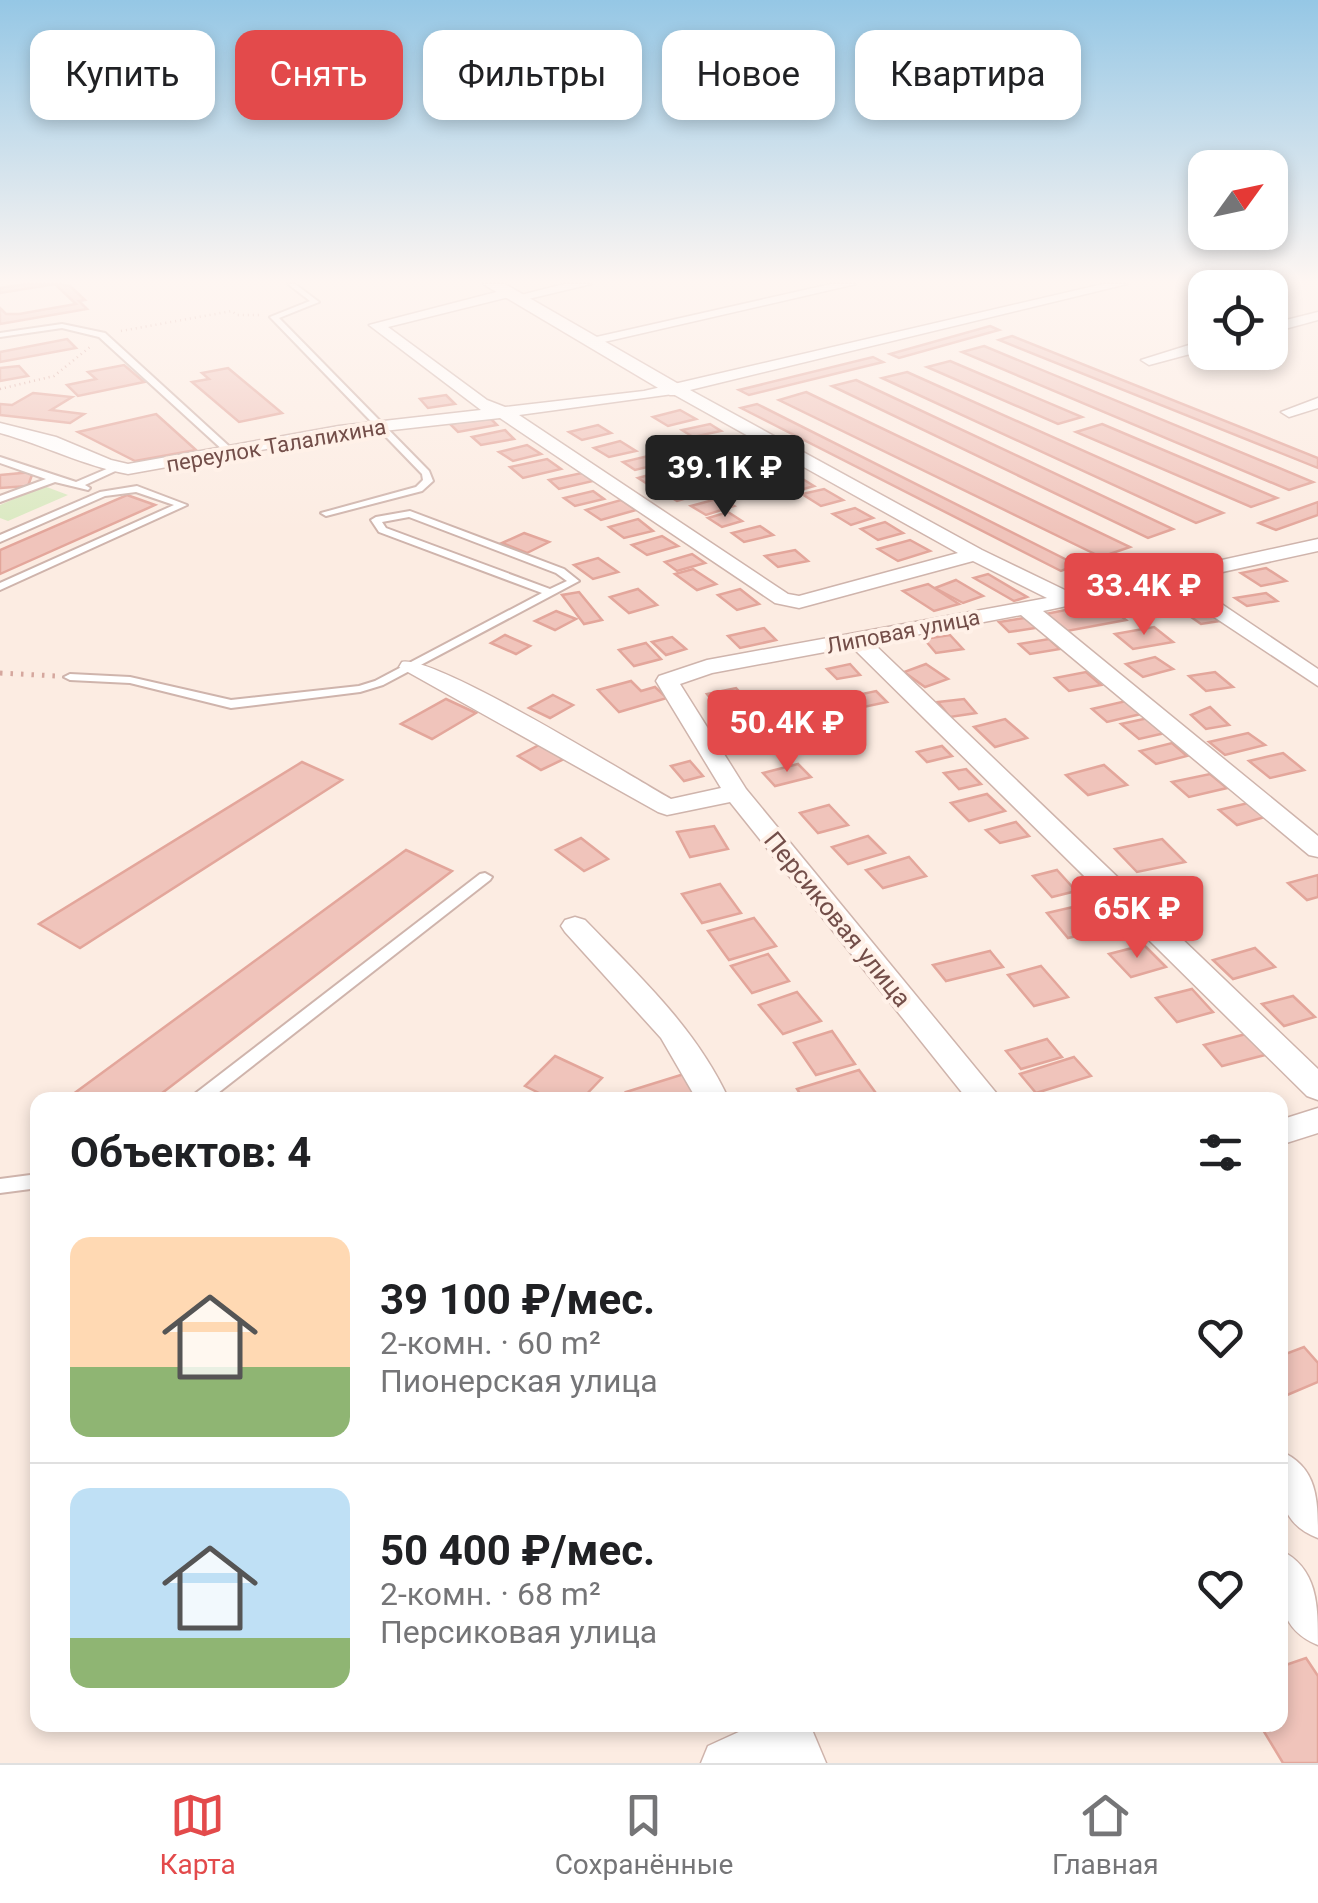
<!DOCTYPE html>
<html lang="ru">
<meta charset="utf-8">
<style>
:root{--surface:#fff;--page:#f2f2f2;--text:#202124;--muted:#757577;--line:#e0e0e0;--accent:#e34a4b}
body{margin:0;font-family:Roboto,sans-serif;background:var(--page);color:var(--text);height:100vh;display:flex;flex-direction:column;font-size:38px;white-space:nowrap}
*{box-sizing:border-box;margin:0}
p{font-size:32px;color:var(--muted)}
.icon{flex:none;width:55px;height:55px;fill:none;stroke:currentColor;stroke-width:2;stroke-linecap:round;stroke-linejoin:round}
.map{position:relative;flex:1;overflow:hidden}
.details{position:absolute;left:30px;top:1092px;width:1258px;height:640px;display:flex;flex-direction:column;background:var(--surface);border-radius:20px;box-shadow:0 5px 15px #0003}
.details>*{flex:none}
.banner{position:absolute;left:30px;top:30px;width:1260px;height:90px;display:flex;gap:20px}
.needle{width:65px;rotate:57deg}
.tools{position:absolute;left:1188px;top:150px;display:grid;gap:20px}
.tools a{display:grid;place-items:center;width:100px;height:100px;border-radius:20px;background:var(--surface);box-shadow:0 5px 15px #0003;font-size:50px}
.price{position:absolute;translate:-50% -85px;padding:0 22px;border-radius:10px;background:var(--accent);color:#fff;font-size:32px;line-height:65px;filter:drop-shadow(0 2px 5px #0008)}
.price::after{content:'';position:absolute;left:50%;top:60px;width:30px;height:22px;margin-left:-15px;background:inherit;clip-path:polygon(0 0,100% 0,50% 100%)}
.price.on{background:#222;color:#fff}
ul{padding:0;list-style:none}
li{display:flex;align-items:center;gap:30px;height:250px;padding:0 40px}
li+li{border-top:2px solid var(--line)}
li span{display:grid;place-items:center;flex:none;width:280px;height:200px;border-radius:20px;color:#555}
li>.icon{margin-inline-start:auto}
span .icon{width:120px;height:120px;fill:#fffc;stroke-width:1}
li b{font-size:42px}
h2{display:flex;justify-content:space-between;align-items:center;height:120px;padding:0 40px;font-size:42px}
.chip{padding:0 35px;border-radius:20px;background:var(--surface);box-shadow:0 5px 15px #0003;font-size:35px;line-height:90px}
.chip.on{background:var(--accent);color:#fff}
.dock{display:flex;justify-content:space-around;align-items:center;height:140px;border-top:2px solid var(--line);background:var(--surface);font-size:28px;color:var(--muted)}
.dock a{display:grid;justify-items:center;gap:5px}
.dock .on{color:var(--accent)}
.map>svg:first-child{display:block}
.green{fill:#dae9c1}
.building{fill:#f0c4bb;stroke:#e3a69b;stroke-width:2.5}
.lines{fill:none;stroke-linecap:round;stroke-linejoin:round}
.lane-casing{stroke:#cfb4ac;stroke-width:4}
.street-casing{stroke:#cfb4ac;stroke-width:3}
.secondary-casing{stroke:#d1b2aa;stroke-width:3}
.path-far1{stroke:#d5a79e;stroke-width:2.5;stroke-dasharray:1 4;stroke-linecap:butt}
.path{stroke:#d5a79e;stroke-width:5;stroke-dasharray:2.5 8;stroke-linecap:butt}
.lane{fill:#fff;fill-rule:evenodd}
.street{fill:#fff;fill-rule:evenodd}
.secondary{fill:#fff;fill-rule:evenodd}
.labels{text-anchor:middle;stroke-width:8;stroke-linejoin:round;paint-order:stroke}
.far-street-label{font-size:22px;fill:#734e49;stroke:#fff1e8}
.street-label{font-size:25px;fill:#734e49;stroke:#fff1e8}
</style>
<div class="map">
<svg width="1318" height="1763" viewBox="0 0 1318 1763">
<rect width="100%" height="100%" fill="#fcece2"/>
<path class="green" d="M 44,486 L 68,495 L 8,521 L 0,518 L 0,505 Z"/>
<g class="building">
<path d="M 25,284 L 60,284 L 70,286 L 85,300 L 79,301 L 87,309 L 0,324 L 0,308 L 6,314 L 19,314 L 76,304 L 55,284 L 0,293 L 0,288 Z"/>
<path d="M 990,326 L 999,330 L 899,358 L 890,354 Z"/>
<path d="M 1012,336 L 1318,458 L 1318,468 L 999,340 Z"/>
<path d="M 67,339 L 76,348 L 0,362 L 0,352 Z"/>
<path d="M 984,346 L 1313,482 L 1289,490 L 962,352 Z"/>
<path d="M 873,357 L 883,362 L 749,395 L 739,390 Z"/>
<path d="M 950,361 L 1082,417 L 1058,424 L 927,367 Z"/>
<path d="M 124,365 L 144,382 L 78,396 L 67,385 L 96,379 L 88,372 Z"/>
<path d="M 19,366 L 28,376 L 0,381 L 0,368 Z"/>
<path d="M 228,368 L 282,413 L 239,422 L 192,382 L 209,379 L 202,373 Z"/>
<path d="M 907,372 L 1223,513 L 1196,523 L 882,378 Z"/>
<path d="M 856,380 L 1173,529 L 1148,538 L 832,386 Z"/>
<path d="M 806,392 L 1130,547 L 1101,557 L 779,400 Z"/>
<path d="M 33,393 L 72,397 L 51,410 L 84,414 L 70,423 L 0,415 L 0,404 L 12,405 Z"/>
<path d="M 446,395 L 455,404 L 428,408 L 420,399 Z"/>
<path d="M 757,404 L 1077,565 L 1061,571 L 741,408 Z"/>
<path d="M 680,410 L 696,419 L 668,426 L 653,417 Z"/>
<path d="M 156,414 L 196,450 L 135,461 L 78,432 Z"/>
<path d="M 489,417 L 497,425 L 458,432 L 450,424 Z"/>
<path d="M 710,424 L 721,431 L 693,437 L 682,430 Z"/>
<path d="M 1102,424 L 1277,498 L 1251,507 L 1076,432 Z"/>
<path d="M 598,425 L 611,433 L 582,440 L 569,432 Z"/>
<path d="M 505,430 L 514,439 L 481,445 L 472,437 Z"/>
<path d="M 728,438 L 742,445 L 719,451 L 705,444 Z"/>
<path d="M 620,441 L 636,451 L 609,457 L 594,448 Z"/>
<path d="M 527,445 L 541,454 L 513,461 L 499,452 Z"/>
<path d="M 747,449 L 764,458 L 744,464 L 727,455 Z"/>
<path d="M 652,455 L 664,463 L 635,470 L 623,462 Z"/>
<path d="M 547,459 L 561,469 L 523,478 L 510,467 Z"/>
<path d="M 776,465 L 790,473 L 765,479 L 751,471 Z"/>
<path d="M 663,471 L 678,479 L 652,487 L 638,478 Z"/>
<path d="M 33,472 L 28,486 L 0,488 L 0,475 Z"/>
<path d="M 582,473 L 593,481 L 559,489 L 549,480 Z"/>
<path d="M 801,478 L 814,486 L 790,493 L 777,485 Z"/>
<path d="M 686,485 L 701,494 L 677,501 L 662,492 Z"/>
<path d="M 824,489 L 843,500 L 821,506 L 802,494 Z"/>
<path d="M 593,491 L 604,499 L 575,506 L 564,498 Z"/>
<path d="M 127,495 L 155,505 L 0,574 L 0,550 Z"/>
<path d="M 720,498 L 734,506 L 706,515 L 691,506 Z"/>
<path d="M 621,500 L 636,510 L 601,520 L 586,510 Z"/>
<path d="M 1318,502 L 1318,515 L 1276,530 L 1259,523 Z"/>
<path d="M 855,508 L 873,518 L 851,525 L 833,514 Z"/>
<path d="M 728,512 L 742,521 L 722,527 L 708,518 Z"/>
<path d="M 638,519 L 653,531 L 624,538 L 609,527 Z"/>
<path d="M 885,522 L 903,533 L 878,540 L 861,529 Z"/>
<path d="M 760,526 L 773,535 L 744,542 L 732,533 Z"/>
<path d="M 524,533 L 549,542 L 527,553 L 502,543 Z"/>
<path d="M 662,536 L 678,546 L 647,555 L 632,545 Z"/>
<path d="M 910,540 L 930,551 L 898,561 L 878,549 Z"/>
<path d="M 795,550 L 808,561 L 778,567 L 765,556 Z"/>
<path d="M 692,554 L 705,563 L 677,571 L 665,562 Z"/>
<path d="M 598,558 L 618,572 L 593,579 L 574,565 Z"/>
<path d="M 1266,568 L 1286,581 L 1261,586 L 1241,573 Z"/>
<path d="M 693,569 L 716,584 L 697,590 L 675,574 Z"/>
<path d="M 988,574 L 1027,597 L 1014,601 L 974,578 Z"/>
<path d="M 956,580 L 983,596 L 963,603 L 935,588 Z"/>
<path d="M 928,584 L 959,604 L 934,611 L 903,591 Z"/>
<path d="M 638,589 L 657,605 L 629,613 L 610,597 Z"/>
<path d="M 740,589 L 759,604 L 737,610 L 718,595 Z"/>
<path d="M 579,592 L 602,620 L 584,624 L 562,595 Z"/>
<path d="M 1150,593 L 1169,608 L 1143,613 L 1124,598 Z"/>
<path d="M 1266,593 L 1277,601 L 1247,606 L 1235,598 Z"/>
<path d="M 1070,609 L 1079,616 L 1113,610 L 1126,620 L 1067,631 L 1046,614 Z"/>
<path d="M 1203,609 L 1220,621 L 1201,624 L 1184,612 Z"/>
<path d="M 556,611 L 576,619 L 555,630 L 535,621 Z"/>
<path d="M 1031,617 L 1042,627 L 1009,632 L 999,622 Z"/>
<path d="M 1154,627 L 1173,642 L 1133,649 L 1115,634 Z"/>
<path d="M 764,628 L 776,640 L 740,648 L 728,636 Z"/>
<path d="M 505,635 L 530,646 L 516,654 L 491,643 Z"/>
<path d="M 950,635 L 963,649 L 936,653 L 924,639 Z"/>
<path d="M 672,637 L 686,649 L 666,655 L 652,642 Z"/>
<path d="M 1049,639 L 1060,649 L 1030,654 L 1019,644 Z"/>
<path d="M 646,643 L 661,659 L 634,666 L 619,650 Z"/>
<path d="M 1155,657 L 1173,669 L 1143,677 L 1126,664 Z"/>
<path d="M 850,664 L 860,675 L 837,679 L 827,669 Z"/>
<path d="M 926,664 L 948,679 L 925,687 L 904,672 Z"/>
<path d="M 1086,672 L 1101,685 L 1069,691 L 1055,678 Z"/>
<path d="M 1215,672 L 1233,687 L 1206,691 L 1189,676 Z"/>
<path d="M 631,681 L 641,691 L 655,687 L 667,698 L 619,712 L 598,690 Z"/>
<path d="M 736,688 L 749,702 L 719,709 L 707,694 Z"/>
<path d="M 876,691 L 887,702 L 845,711 L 834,700 Z"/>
<path d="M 553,695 L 573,705 L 550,718 L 529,708 Z"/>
<path d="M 446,699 L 476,713 L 432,739 L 401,724 Z"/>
<path d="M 964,699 L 976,713 L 950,717 L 938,702 Z"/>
<path d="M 1126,701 L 1141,714 L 1107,722 L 1092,709 Z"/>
<path d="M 799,704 L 814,720 L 783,726 L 769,711 Z"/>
<path d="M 1210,707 L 1229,725 L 1206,729 L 1191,715 Z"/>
<path d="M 1148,718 L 1165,733 L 1139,739 L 1121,724 Z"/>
<path d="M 1005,719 L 1027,738 L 995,747 L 974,727 Z"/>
<path d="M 1248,733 L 1265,745 L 1225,755 L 1209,742 Z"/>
<path d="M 1172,743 L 1187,756 L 1156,764 L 1140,751 Z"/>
<path d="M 541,744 L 564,759 L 541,770 L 518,756 Z"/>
<path d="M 942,746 L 952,756 L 927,762 L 917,752 Z"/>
<path d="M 1283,753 L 1304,770 L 1270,778 L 1249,761 Z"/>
<path d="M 690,761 L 703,776 L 684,781 L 671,766 Z"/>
<path d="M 302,762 L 342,780 L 80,948 L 39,924 Z"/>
<path d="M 798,764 L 811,777 L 775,786 L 763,773 Z"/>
<path d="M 1104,765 L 1127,785 L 1088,795 L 1066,775 Z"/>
<path d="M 966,769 L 981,784 L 959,789 L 944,773 Z"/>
<path d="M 1210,774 L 1227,788 L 1189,797 L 1172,782 Z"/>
<path d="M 987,794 L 1005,811 L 969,821 L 951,803 Z"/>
<path d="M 1248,803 L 1265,817 L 1237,825 L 1219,810 Z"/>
<path d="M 829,805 L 848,825 L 818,833 L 800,813 Z"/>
<path d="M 1016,822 L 1029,836 L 1000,843 L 986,830 Z"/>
<path d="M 714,826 L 728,849 L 690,857 L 677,832 Z"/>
<path d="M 868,836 L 885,853 L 848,864 L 832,847 Z"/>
<path d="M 581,838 L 608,859 L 584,871 L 556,850 Z"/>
<path d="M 1162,839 L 1185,862 L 1137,872 L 1115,849 Z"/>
<path d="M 406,850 L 452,871 L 153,1100 L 65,1100 Z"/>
<path d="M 909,857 L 926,876 L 883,888 L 866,870 Z"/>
<path d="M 1057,870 L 1076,891 L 1052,897 L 1033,876 Z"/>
<path d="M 1318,875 L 1318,897 L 1307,900 L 1288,883 Z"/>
<path d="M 720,884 L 741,913 L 702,923 L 682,894 Z"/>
<path d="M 1170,887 L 1190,907 L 1163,914 L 1142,894 Z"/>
<path d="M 1082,905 L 1103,930 L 1068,938 L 1047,913 Z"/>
<path d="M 754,918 L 776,946 L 729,960 L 708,931 Z"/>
<path d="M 1144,945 L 1166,967 L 1131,977 L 1109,954 Z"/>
<path d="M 1255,948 L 1275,967 L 1233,979 L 1213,960 Z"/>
<path d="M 990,951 L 1003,967 L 946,981 L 933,965 Z"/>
<path d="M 768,954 L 789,981 L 752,993 L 731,966 Z"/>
<path d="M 1041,966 L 1068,997 L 1034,1006 L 1008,975 Z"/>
<path d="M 1192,989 L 1213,1012 L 1177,1022 L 1156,998 Z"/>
<path d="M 797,992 L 821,1021 L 783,1034 L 759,1005 Z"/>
<path d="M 1293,996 L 1315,1017 L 1284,1026 L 1262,1004 Z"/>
<path d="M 832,1031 L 855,1064 L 816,1075 L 794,1043 Z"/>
<path d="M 1246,1034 L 1265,1055 L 1222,1066 L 1204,1045 Z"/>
<path d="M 1047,1039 L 1062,1057 L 1021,1069 L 1006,1051 Z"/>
<path d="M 555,1056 L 602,1078 L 581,1100 L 553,1100 L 525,1086 Z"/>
<path d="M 1074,1057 L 1091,1076 L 1036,1093 L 1020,1074 Z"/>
<path d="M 859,1070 L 881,1100 L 804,1100 L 797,1089 Z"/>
<path d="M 684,1074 L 700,1100 L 631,1100 L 626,1092 Z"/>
<path d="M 1304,1347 L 1318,1363 L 1318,1382 L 1280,1398 L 1280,1356 Z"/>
<path d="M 1306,1658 L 1318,1676 L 1318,1763 L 1283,1763 L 1260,1725 L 1280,1725 L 1280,1667 Z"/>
</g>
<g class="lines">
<g class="lane-casing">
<g id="lane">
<path d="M 288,284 L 295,284 L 319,302 L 279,318 L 429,471 L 433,481 L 422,491 L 326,516 L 321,513 L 416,487 L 423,480 L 422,474 L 270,317 L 310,301 Z"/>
<path d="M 62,324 L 105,333 L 231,448 L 231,452 L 225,452 L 99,337 L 62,328 L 0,337 L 0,333 Z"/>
<path d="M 0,457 L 76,482 L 116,465 L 124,467 L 85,485 L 90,488 L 88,490 L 55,482 L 0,502 L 0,496 L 46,479 L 0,463 Z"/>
<path d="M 137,486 L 187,505 L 0,590 L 0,583 L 174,505 L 136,492 L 105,496 L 0,542 L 0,535 L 100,492 Z"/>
<path d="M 410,511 L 564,569 L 579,581 L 383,685 L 360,692 L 231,708 L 130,683 L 70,680 L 64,677 L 70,674 L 130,677 L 231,700 L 359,686 L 375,681 L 542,593 L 379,532 L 371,520 L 376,517 ZM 409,517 L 556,573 L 567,581 L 550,589 L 386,528 L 382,522 Z"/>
<path d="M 485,873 L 492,877 L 490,880 L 209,1100 L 190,1100 L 192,1096 L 480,874 Z"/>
<path d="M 38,1174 L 38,1188 L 0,1193 L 0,1179 Z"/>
</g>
</g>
<g class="street-casing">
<g id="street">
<path d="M 564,284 L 591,284 L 520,301 L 513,297 Z"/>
<path d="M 831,284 L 856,284 L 591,345 L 583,340 Z"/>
<path d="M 1103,284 L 1127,284 L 690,390 L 982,550 L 1071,593 L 1318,539 L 1318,551 L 1186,580 L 1318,669 L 1318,686 L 1166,585 L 1043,611 L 1318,836 L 1318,857 L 1309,855 L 1021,615 L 873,643 L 1318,1069 L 1318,1100 L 1307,1096 L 852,647 L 712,673 L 680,684 L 746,789 L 1002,1100 L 968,1100 L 730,802 L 667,815 L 658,812 L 399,667 L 402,662 C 434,654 630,776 671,799 L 721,788 L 656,681 L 659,676 L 707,660 L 1047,598 L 973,561 L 799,608 L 775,603 L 500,418 L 339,436 L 128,474 C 84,466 44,445 0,433 L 0,423 L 56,437 L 111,460 L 128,464 L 339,426 L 481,410 L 369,325 L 508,289 L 513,290 L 513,296 L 388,327 L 487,400 L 505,407 L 644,391 ZM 673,394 L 958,553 L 799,596 L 788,594 L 519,415 Z"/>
<path d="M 1318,312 L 1318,320 L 1270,333 L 1270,324 Z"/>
<path d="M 1205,340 L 1205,350 L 1149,365 L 1141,360 Z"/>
<path d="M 1318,398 L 1318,408 L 1289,417 L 1281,412 Z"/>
<path d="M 575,917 L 585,920 C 639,976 696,1028 729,1100 L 697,1100 L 661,1038 L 565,932 L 561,926 L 565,920 Z"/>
<path d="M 1318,1108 L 1318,1133 L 1280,1145 L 1280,1120 Z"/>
<path d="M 1280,1451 C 1318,1467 1318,1500 1318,1538 C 1276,1522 1280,1489 1280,1451 Z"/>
<path d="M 1280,1550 C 1318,1568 1318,1605 1318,1645 C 1274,1627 1280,1590 1280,1550 Z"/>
<path d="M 754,1725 L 810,1725 L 826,1763 L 701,1763 L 708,1746 Z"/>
</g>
</g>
<g class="secondary-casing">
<path id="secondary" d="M 483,284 L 505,284 L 689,390 L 686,395 L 670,395 Z"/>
</g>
<g class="path-far1">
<path d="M 121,331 L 232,311 L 237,315 L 261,315"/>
<path d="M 0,389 L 54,376 L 90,347"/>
</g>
<path class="path" d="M 0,673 L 57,676"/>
<use href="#lane" class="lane"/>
<use href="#street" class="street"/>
<use href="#secondary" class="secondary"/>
</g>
<linearGradient id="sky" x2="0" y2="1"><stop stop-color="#95c7e5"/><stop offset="0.53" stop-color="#fef6f2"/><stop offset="1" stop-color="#fef6f2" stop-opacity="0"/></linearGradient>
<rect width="1318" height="531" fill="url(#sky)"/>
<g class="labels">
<g class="far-street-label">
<text transform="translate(276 445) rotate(-10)" y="8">переулок Талалихина</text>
<text transform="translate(903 631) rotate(-11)" y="8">Липовая улица</text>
</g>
<g class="street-label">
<text transform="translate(838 919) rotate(51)" y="9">Персиковая улица</text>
</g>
</g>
</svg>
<div class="tools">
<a><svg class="needle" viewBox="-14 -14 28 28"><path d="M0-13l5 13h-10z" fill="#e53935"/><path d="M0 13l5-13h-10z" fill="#757577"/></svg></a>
<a><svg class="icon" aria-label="locate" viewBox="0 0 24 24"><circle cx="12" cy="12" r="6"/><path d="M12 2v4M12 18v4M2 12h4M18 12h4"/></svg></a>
</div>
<b class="price on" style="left:725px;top:520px">39.1K ₽</b>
<b class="price" style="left:1144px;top:638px">33.4K ₽</b>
<b class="price" style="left:787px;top:775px">50.4K ₽</b>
<b class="price" style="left:1137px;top:961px">65K ₽</b>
<div class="banner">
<a class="chip">Купить</a>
<a class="chip on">Снять</a>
<a class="chip">Фильтры</a>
<a class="chip">Новое</a>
<a class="chip">Квартира</a>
</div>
<section class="details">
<h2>Объектов: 4<svg class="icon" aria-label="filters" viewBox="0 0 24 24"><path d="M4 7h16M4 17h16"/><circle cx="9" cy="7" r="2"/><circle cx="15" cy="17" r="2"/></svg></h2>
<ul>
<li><span style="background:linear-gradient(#ffd9b3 65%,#8fb573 0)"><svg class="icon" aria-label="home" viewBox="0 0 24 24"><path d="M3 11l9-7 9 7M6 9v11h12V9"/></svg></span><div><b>39 100 ₽/мес.</b><p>2-комн. · 60 m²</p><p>Пионерская улица</p></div><svg class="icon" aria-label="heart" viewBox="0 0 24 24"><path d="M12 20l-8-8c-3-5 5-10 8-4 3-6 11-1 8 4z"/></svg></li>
<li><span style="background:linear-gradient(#bfe0f5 75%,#8fb573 0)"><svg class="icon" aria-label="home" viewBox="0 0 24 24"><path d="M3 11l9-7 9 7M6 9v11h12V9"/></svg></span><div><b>50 400 ₽/мес.</b><p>2-комн. · 68 m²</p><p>Персиковая улица</p></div><svg class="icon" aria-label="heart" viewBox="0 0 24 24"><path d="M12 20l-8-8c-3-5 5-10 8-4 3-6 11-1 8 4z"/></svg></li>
</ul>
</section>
</div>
<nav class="dock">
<a class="on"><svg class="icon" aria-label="map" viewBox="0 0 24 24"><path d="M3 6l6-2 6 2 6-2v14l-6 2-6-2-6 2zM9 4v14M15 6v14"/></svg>Карта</a>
<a><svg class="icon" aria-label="saved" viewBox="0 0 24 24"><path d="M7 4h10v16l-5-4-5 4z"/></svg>Сохранённые</a>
<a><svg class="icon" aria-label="home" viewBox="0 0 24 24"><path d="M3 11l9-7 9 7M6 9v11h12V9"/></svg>Главная</a>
</nav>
